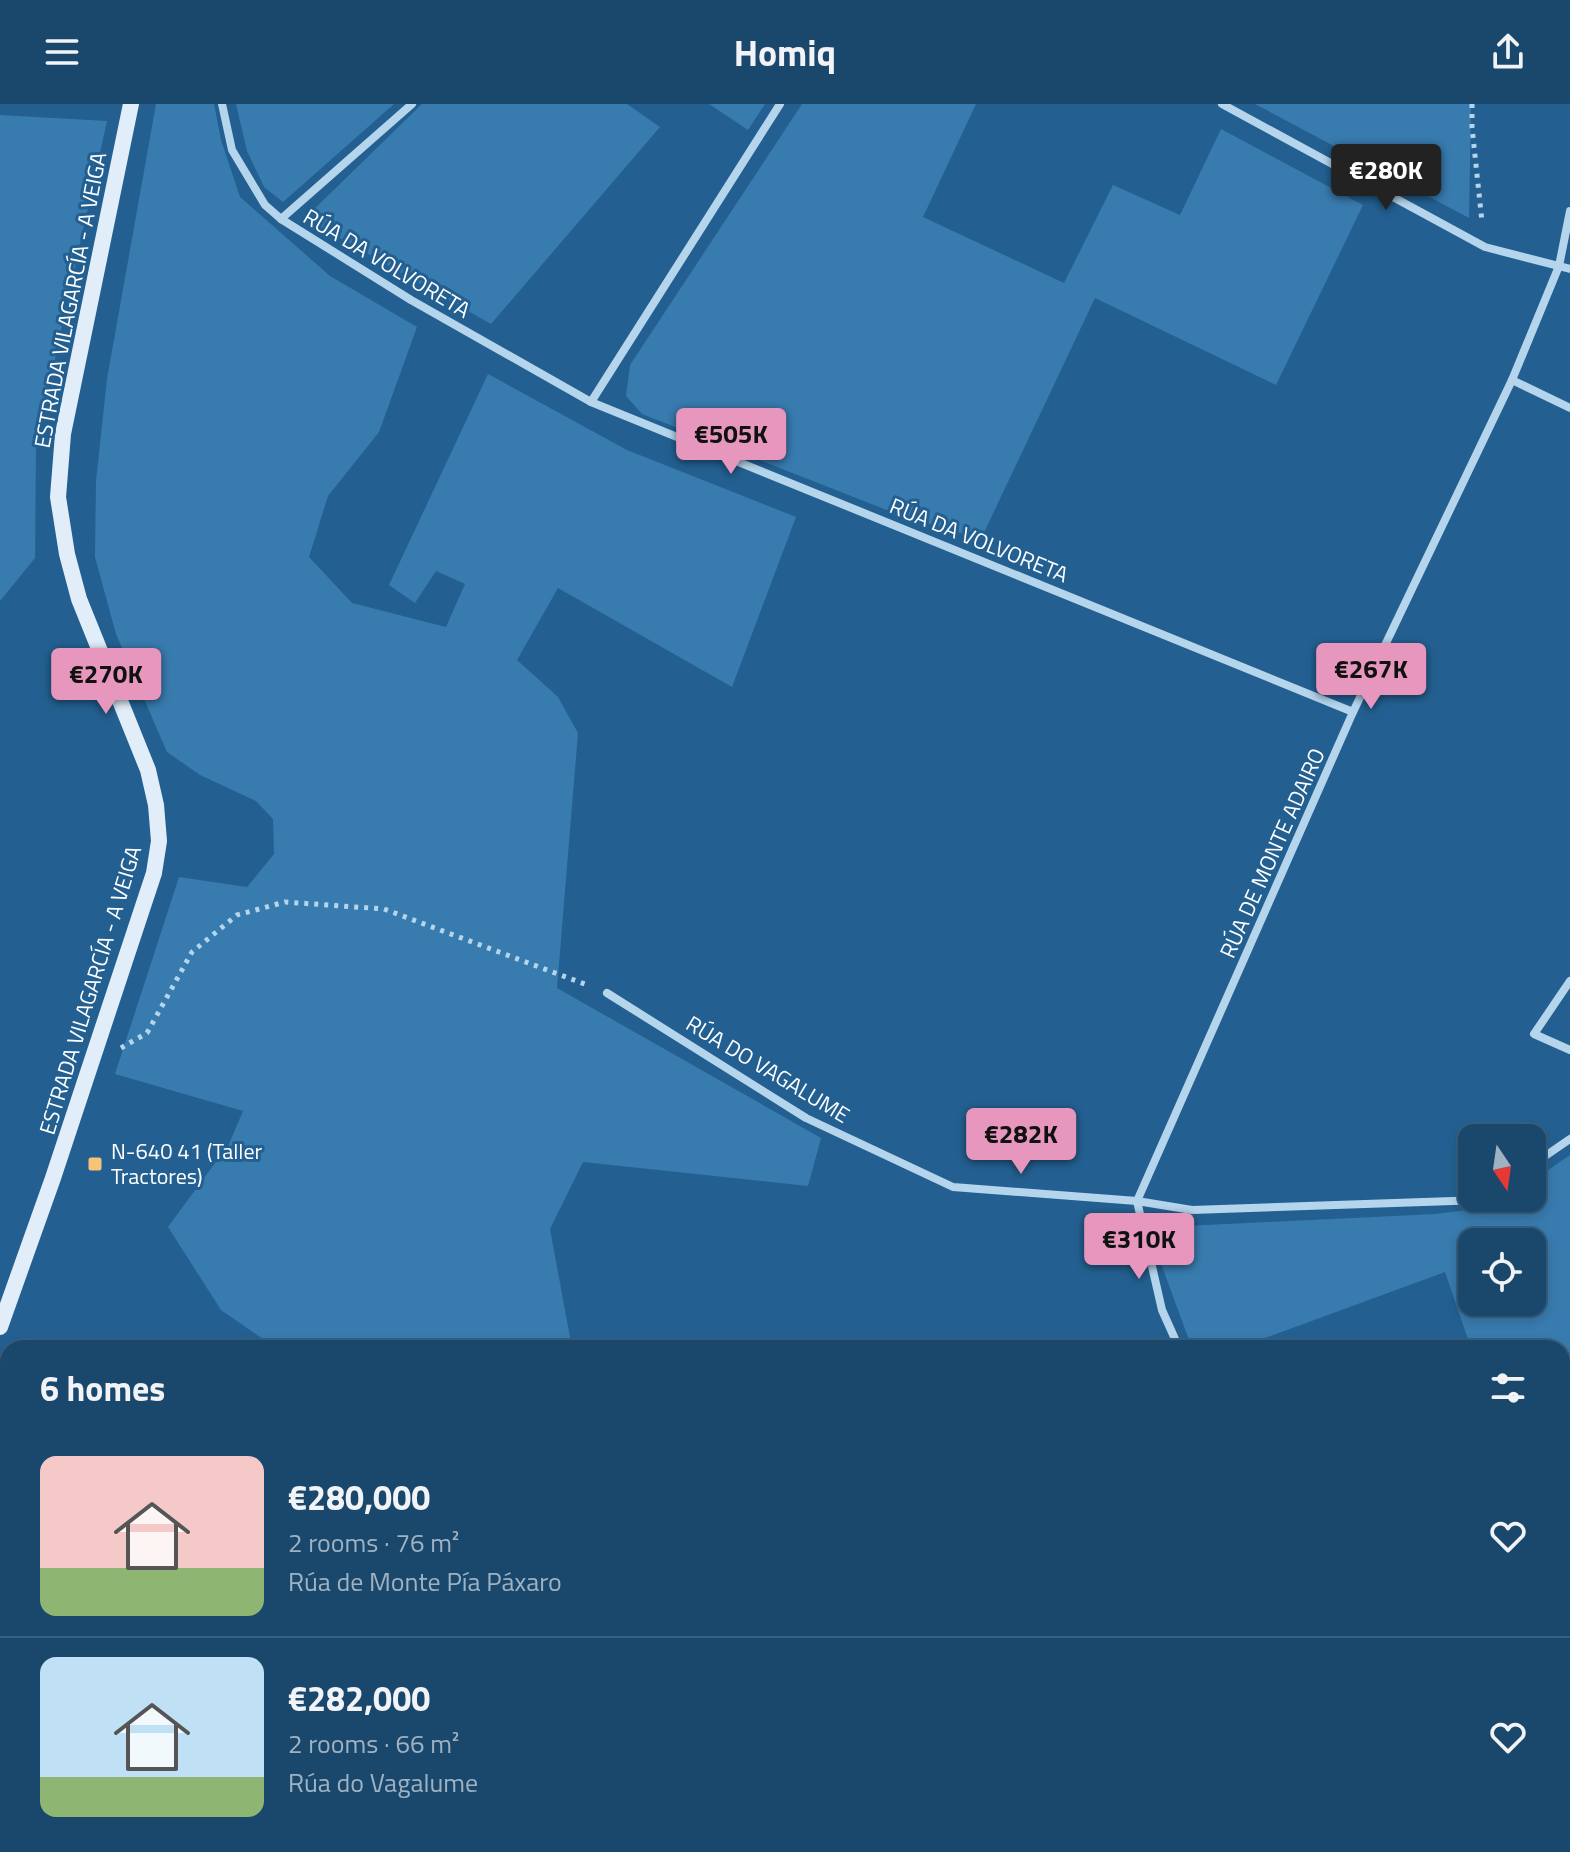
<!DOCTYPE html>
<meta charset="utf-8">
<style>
:root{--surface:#1a486d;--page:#275275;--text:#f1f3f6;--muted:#9fb2c2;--line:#386080;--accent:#e797bd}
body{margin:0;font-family:"Titillium Web",sans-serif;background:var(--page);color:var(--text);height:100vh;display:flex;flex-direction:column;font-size:30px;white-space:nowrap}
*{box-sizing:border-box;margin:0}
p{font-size:26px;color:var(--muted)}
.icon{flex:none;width:44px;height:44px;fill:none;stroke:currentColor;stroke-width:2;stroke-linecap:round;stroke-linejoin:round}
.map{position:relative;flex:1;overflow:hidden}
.drawer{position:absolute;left:0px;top:1236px;width:1570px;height:512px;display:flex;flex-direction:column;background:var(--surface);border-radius:24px 24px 0 0;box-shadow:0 4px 12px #0003,0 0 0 2px var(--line)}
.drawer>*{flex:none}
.needle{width:52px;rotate:167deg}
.tools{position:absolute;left:1458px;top:1020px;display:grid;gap:16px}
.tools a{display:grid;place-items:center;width:88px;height:88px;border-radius:16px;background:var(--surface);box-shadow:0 4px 12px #0003,0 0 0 2px var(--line);font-size:40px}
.price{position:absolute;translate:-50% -68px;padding:0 18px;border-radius:8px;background:var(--accent);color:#111;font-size:26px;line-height:52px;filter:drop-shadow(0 2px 4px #0008)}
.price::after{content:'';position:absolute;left:50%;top:48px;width:24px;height:18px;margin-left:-12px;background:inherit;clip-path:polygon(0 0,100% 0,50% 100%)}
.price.active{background:#222;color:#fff}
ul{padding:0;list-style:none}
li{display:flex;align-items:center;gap:24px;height:200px;padding:0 40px}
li+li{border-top:2px solid var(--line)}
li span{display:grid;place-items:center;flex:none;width:224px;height:160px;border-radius:16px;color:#555}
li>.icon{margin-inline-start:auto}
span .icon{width:96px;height:96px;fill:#fffc;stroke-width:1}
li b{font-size:34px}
h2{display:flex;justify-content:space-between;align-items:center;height:96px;padding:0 40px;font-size:34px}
header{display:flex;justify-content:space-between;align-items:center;height:104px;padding:0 40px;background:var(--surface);font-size:36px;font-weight:700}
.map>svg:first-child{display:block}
.green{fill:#387bae;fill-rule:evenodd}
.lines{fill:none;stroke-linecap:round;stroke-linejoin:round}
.path{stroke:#b5d5ec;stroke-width:5;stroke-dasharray:4 6;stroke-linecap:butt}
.minor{stroke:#b5d5ec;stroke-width:8}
.secondary{stroke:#e1eefa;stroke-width:16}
.poi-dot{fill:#f7c378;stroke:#236091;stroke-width:3}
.labels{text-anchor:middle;stroke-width:6;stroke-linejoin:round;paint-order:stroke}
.street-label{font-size:22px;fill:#fff;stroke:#236091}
.poi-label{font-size:22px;fill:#fff;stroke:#236091;text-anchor:start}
</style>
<header><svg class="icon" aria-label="menu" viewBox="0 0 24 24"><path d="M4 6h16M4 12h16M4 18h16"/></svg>Homiq<svg class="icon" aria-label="share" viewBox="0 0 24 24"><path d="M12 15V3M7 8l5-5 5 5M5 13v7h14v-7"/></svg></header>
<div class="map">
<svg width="1570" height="1748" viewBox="0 0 1570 1748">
<rect width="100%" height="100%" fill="#236091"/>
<g class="green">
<path d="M 156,0 L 214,0 L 221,36 L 240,93 L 330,172 L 417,223 L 379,328 L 328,392 L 309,453 L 352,499 L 446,523 L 465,480 L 436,467 L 415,499 L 389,481 L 488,270 L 627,346 L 796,413 L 732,583 L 558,484 L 517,556 L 558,593 L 578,629 L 557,884 L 821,1034 L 808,1082 L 583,1058 L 550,1125 L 572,1244 L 261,1244 L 263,1235 L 221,1206 L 168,1123 L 229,1040 L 243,1007 L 115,970 L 179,773 L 247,783 L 274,750 L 273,715 L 256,697 L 200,671 L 167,648 L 116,530 L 95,453 L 96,377 L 107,275 Z"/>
<path d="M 236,0 L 394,0 L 283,98 L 264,83 L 247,47 Z"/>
<path d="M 422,0 L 627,0 L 660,23 L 491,220 L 305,114 Z"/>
<path d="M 709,0 L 765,0 L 748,26 Z"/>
<path d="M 802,0 L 976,0 L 923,113 L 1064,179 L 1113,81 L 1180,111 L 1221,25 L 1363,101 L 1276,281 L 1095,194 L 981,435 L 902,412 L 642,310 L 626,292 L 630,261 Z"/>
<path d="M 1255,0 L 1471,0 L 1469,114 Z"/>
<path d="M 0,11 L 107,17 L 36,342 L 35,454 L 0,497 Z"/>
<path d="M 1570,1051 L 1570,1256 L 1562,1260 L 1562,1244 L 1471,1244 L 1445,1168 L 1238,1244 L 1192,1244 L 1156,1146 L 1165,1123 L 1435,1110 L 1493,1103 L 1507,1094 L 1532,1094 L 1532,1077 ZM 1472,1138 L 1532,1138 L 1532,1198 L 1472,1198 Z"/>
<path d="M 1562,1342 L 1570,1363 L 1570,1748 L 1403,1748 L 1401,1740 L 1562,1740 Z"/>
<path d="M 8,1480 L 8,1740 L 108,1740 L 106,1748 L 0,1748 L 0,1486 Z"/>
<path d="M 746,1740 L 866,1740 L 868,1748 L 748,1748 Z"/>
</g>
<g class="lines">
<g class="path">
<path d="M 1472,0 L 1472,23 L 1482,118"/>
<path d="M 121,944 L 147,929 L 192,848 L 237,811 L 285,798 L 384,805 L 590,882"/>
</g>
<g class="minor">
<path d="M 222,0 L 232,46 L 265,101 L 281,115 L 411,196 L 591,298 L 1353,608"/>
<path d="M 1222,0 L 1485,143 L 1570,165"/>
<path d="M 281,115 L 412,0"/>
<path d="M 1512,276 L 1570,304"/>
<path d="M 591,298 L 780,0"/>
<path d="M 1570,877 L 1534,930 L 1570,946"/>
<path d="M 607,889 L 806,1014 L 953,1083 L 1137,1097 L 1192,1106 L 1482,1096 L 1485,1094"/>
<path d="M 1532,1061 L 1570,1035"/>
<path d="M 1179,1244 L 1162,1206 L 1137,1097 L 1353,608 L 1512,276 L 1559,162 L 1570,107"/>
<path d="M 1562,1279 L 1570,1276"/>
<path d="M 1385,1740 L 1388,1748"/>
</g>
<path class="secondary" d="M 0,1223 L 53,1074 L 154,769 L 159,737 L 156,701 L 148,666 L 79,495 L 67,450 L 58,393 L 63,330 L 131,0"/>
</g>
<rect class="poi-dot" x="87" y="1052" width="16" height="16" rx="4"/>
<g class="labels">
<g class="street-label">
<text transform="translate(387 159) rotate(31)" y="8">RÚA DA VOLVORETA</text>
<text transform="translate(70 196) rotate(-79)" y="8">ESTRADA VILAGARCÍA - A VEIGA</text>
<text transform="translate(979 436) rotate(22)" y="8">RÚA DA VOLVORETA</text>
<text transform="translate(1272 749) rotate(-66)" y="8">RÚA DE MONTE ADAIRO</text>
<text transform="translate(90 886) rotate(-73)" y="8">ESTRADA VILAGARCÍA - A VEIGA</text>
<text transform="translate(768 965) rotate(31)" y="8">RÚA DO VAGALUME</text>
</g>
<g class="poi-label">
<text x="111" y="1055">N-640 41 (Taller<tspan x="111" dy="25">Tractores)</tspan></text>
</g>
</g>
</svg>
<div class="tools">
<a><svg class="needle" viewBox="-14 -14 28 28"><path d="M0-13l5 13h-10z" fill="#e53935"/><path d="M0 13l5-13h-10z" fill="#9fb2c2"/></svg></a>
<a><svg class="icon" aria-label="locate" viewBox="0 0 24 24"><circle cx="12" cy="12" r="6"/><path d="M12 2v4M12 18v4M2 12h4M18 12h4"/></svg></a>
</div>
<b class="price active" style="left:1386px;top:108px">€280K</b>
<b class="price" style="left:731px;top:372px">€505K</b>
<b class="price" style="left:1371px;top:607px">€267K</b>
<b class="price" style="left:106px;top:612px">€270K</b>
<b class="price" style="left:1021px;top:1072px">€282K</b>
<b class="price" style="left:1139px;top:1177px">€310K</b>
<section class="drawer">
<h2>6 homes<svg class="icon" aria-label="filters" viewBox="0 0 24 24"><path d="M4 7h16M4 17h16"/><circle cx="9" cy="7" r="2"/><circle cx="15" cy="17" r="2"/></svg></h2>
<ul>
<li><span style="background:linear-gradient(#f6c9c9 70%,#8fb573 0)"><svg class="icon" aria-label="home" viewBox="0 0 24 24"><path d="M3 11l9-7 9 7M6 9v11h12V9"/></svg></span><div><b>€280,000</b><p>2 rooms · 76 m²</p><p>Rúa de Monte Pía Páxaro</p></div><svg class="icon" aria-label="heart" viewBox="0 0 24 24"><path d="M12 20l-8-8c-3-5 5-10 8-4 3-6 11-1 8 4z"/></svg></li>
<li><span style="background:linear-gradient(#bfe0f5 75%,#8fb573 0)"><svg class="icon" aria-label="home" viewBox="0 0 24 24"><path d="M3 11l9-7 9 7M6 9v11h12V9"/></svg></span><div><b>€282,000</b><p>2 rooms · 66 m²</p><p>Rúa do Vagalume</p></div><svg class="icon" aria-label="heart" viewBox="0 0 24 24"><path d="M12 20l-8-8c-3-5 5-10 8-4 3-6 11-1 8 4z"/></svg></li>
</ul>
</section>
</div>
